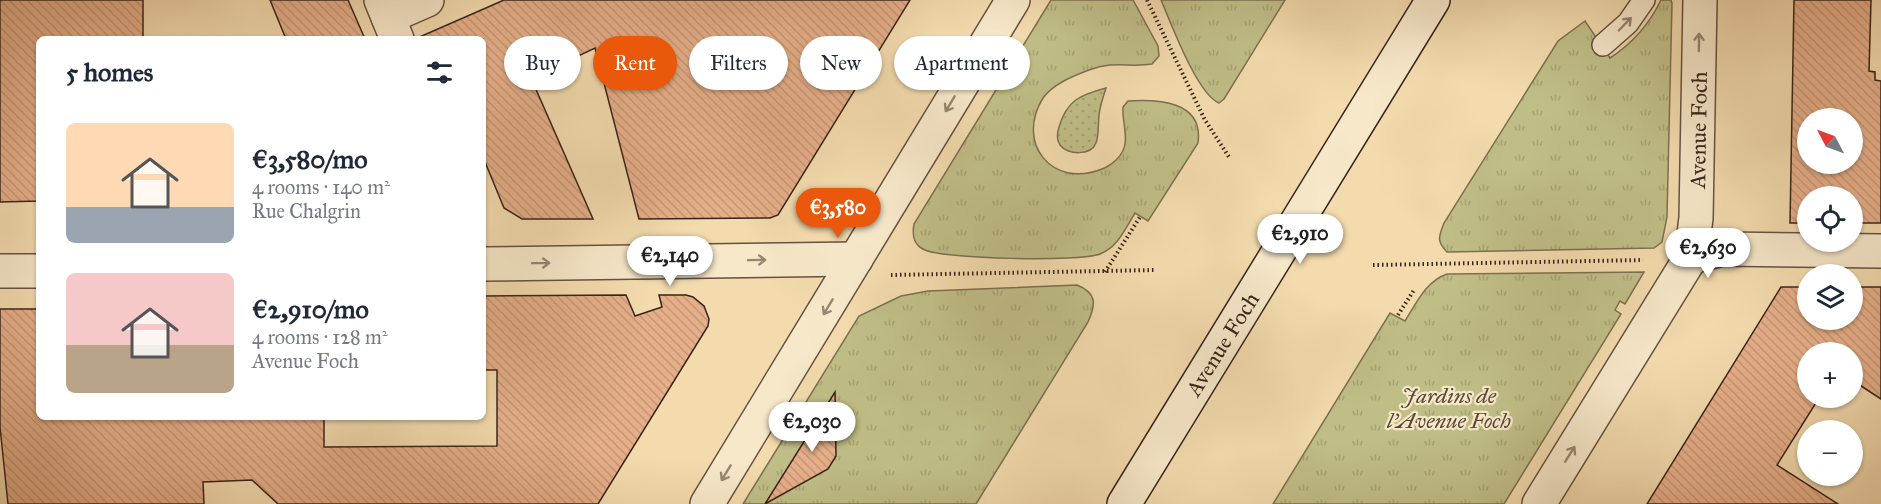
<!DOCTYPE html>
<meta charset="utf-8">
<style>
:root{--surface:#fff;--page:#f6f6f7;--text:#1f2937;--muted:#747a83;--accent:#ea580c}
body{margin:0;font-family:"IM FELL Great Primer",serif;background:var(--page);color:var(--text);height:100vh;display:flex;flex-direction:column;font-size:22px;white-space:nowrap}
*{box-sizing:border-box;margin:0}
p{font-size:20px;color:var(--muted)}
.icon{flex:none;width:33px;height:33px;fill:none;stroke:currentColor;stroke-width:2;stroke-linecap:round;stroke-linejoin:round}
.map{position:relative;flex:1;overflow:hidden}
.sheet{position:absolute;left:36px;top:36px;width:450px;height:384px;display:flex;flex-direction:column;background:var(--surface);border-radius:9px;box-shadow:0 2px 4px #0004}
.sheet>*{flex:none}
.hud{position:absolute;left:504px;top:36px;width:570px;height:54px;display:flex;gap:12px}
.needle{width:39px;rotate:311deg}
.fabs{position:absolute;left:1797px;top:108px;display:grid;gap:12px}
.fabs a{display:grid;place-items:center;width:66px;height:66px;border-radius:50%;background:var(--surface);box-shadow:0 2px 4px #0004;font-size:30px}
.price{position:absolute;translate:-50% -51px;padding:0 14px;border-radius:21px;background:#fff;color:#222;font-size:20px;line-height:39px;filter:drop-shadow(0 2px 3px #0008)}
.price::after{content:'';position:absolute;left:50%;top:36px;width:18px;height:14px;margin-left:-9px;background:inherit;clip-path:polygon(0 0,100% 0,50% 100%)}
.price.active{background:var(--accent);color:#fff}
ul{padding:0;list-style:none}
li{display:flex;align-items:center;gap:18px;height:150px;padding:0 30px}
li span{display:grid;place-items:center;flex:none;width:168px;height:120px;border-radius:9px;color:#555}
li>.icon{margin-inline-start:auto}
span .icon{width:72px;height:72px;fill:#fffc;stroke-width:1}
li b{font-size:26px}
h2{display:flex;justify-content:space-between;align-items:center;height:72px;padding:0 30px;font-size:26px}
.tag{padding:0 21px;border-radius:27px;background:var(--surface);box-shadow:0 2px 4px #0004;font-size:21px;line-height:54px}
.tag.active{background:var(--accent);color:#fff}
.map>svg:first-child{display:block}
.grass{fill:url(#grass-dots);stroke:#7c7051;stroke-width:1.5}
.park{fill:url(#park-tufts);stroke:#7c7051;stroke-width:1.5}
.building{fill:url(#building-back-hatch);stroke:#37231b;stroke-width:1.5;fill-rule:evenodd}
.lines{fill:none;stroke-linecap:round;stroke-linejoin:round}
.service-casing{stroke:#665140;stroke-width:24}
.minor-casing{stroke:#665140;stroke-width:36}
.secondary-casing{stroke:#37231b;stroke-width:36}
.path{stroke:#37231b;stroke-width:4;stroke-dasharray:1.5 3;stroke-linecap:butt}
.service{stroke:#f7e8ca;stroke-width:21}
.minor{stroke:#f7e8ca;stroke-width:33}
.secondary{stroke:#f7e8ca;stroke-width:33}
.oneway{stroke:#978672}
.labels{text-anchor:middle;stroke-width:4.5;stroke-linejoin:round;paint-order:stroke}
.street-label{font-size:22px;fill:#37231b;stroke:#f7e8ca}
.park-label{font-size:22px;font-style:italic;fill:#594a36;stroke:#f7e8ca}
</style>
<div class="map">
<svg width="1881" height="504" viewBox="0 0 1881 504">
<defs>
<pattern id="grass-dots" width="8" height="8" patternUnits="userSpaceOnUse" patternTransform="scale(1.5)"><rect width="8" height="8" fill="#c0be87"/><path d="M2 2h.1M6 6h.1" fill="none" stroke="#a6a374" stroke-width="1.8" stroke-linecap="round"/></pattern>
<pattern id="park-tufts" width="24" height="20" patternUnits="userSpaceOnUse" patternTransform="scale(1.5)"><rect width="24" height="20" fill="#c0be87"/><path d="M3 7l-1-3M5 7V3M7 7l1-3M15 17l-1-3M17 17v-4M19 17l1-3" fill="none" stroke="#a6a374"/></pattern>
<pattern id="building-back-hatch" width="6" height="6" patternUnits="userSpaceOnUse" patternTransform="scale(1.5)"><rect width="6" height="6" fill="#e6af89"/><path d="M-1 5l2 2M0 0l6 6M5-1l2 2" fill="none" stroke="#c69676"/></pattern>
</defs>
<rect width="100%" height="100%" fill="#f3dbae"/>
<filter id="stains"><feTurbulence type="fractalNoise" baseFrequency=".00333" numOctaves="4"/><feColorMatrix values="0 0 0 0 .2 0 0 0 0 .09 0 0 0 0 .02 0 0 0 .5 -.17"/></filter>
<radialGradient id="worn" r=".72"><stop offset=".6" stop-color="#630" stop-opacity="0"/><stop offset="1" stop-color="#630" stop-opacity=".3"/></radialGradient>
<path class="grass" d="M 1106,88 C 1103,97 1100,106 1099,115 C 1098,124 1099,135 1096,143 C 1091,156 1067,155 1060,145 C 1056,139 1057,133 1059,127 C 1067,100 1080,95 1106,88 Z"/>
<g class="park">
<path d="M 1051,0 L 1133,0 L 1158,46 L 1159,56 L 1152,64 C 1129,68 1115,60 1089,70 C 1073,76 1053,84 1043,98 C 1015,143 1052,189 1102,169 C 1112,165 1123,156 1125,144 C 1127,132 1122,119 1123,107 L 1128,101 C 1158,99 1204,101 1198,143 L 1148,221 L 1135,213 C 1125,229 1118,247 1100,254 C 1079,262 945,259 925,250 C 913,245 912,235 914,224 Z"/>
<path d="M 1161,0 L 1285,0 L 1224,99 L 1219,103 C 1197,94 1171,23 1161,0 Z"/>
<path d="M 1661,0 L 1671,0 L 1672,3 L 1667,217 L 1662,242 L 1654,248 L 1447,252 C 1436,241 1439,236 1444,223 L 1558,41 L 1585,21 L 1610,58 C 1633,43 1649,25 1661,0 Z"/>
<path d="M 1644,272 L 1625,304 L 1620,301 L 1615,310 L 1621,314 L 1504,504 L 1273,504 L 1390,313 L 1405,321 C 1416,304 1426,281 1447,274 Z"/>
<path d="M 1077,285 C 1097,293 1096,304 1088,322 L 976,504 L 743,504 L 859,316 L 901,296 L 928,291 Z"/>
</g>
<g class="building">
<path d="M 0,0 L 143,0 L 143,39 L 39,39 L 39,201 L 0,202 Z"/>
<path d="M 270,0 L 348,0 L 365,39 L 286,39 Z"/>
<path d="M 504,0 L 910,0 L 778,215 L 770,218 L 639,219 L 595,48 L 531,78 L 593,219 L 522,219 L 504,208 L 483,157 L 483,39 L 415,39 Z"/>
<path d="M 1794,0 L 1871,0 L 1869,71 L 1875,72 L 1875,80 L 1881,81 L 1881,223 L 1852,223 L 1852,196 L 1808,196 L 1808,223 L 1790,223 ZM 1808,118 L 1852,118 L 1852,164 L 1808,164 Z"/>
<path d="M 1781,287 L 1808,287 L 1808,320 L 1852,320 L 1852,287 L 1881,287 L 1881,399 L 1852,380 L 1852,352 L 1808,352 L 1808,398 L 1819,398 L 1777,465 L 1838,504 L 1647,504 Z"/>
<path d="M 626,295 L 635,316 L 662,307 L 659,295 L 686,295 L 693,297 L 704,306 L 709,319 L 708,326 L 598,504 L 278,504 L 252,480 L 203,482 L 204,504 L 8,504 L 0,427 L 0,309 L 39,309 L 39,417 L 324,417 L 324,447 L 497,446 L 497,370 L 483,370 L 483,296 Z"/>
<path d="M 835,392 L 836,456 L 828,469 L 765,504 Z"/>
</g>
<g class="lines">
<g class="service-casing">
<path id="service" d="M 1603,45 L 1628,23 L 1644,0"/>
</g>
<g class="minor-casing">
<g id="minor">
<path d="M 381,0 L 397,39"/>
<path d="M 388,17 L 427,0"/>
<path d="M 1691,257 L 1722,249 L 1881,251"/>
<path d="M 483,264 L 856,259"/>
<path d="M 0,271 L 39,271"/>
<path d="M 707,504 L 1013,0"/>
<path d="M 1539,504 L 1691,257 L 1696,218 L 1700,0"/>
</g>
</g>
<g class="secondary-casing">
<path id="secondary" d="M 1124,504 L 1433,0"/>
</g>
<g class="path">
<path d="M 1147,0 L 1205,120 L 1229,157"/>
<path d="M 1373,265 L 1643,260"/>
<path d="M 1105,272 L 1140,217"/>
<path d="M 891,275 L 1155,270"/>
<path d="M 1398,315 L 1414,290"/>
</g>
<use href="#service" class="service"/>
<use href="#minor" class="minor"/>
<use href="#secondary" class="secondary"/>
</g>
<defs><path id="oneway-shaft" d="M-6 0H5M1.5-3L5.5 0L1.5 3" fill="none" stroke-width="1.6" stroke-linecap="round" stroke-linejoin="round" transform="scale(1.5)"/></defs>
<g class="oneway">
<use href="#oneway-shaft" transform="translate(1625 24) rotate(-46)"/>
<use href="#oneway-shaft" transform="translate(1699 42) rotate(-89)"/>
<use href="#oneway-shaft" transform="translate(950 104) rotate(121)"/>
<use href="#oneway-shaft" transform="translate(757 260) rotate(-1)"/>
<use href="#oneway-shaft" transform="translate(541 263) rotate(-1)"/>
<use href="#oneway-shaft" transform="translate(828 307) rotate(121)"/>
<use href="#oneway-shaft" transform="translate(1570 454) rotate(-58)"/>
<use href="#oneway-shaft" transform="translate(726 473) rotate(121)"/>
</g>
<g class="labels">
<g class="street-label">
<text transform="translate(1698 130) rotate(-89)" y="8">Avenue Foch</text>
<text transform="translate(1222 344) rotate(-58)" y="8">Avenue Foch</text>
</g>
<g class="park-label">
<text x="1449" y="403">Jardins de<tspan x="1449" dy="25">l'Avenue Foch</tspan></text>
</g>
</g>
<rect width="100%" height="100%" filter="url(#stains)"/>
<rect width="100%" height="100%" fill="url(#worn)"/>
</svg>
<div class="fabs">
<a><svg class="needle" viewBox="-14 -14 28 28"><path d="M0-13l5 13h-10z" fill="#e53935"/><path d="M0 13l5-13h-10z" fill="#747a83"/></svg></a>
<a><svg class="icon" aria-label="locate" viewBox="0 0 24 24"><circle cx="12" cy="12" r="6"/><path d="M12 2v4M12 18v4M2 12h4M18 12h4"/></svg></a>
<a><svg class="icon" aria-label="layers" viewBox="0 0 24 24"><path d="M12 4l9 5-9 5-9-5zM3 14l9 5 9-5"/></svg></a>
<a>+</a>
<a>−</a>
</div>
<b class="price active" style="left:838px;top:239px">€3,580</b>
<b class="price" style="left:1300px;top:265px">€2,910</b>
<b class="price" style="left:1708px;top:279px">€2,630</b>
<b class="price" style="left:670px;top:287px">€2,140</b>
<b class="price" style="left:812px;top:453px">€2,030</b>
<div class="hud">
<a class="tag">Buy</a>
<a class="tag active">Rent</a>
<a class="tag">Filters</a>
<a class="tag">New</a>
<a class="tag">Apartment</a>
</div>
<section class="sheet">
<h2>5 homes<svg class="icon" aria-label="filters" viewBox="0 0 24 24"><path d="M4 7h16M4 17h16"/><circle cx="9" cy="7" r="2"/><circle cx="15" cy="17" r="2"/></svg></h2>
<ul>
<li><span style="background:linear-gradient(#ffd9b3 70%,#9aa5b1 0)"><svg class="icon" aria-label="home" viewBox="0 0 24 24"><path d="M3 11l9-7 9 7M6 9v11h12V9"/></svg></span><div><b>€3,580/mo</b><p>4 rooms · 140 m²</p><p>Rue Chalgrin</p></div></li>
<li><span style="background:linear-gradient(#f6c9c9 60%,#b9a48a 0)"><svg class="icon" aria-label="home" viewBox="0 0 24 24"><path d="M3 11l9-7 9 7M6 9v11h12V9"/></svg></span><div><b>€2,910/mo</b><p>4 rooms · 128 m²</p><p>Avenue Foch</p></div></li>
</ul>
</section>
</div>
